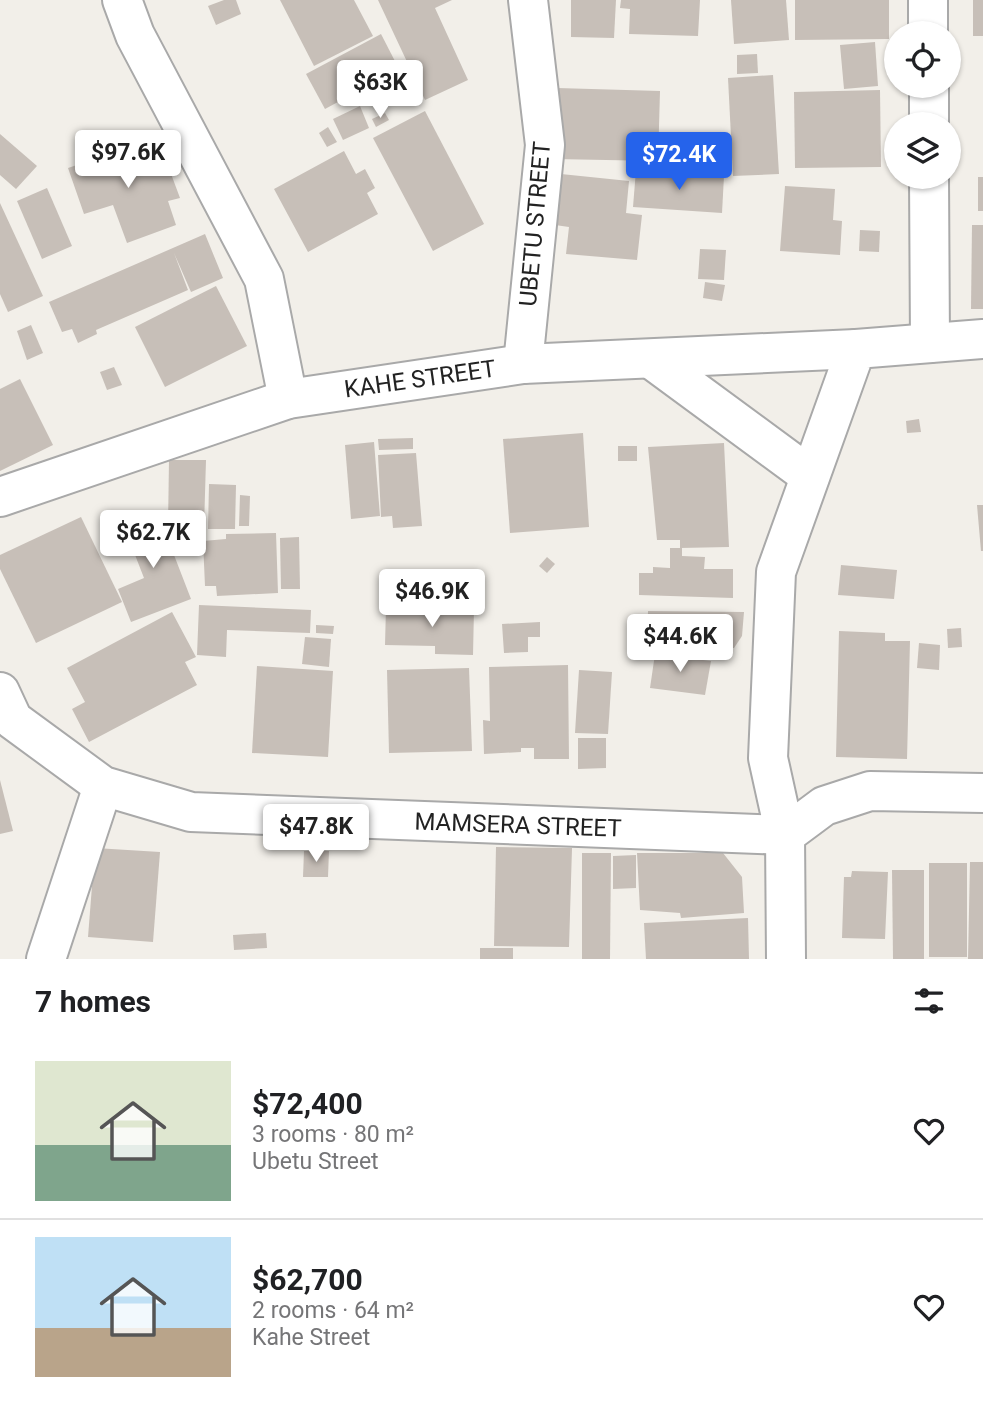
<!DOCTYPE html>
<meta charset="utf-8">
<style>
:root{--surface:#fff;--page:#f2f2f2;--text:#202124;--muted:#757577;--line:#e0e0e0;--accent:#2563eb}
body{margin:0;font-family:Roboto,sans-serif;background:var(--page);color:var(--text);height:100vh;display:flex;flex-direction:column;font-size:26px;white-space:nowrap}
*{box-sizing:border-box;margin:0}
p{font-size:23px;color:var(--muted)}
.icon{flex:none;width:38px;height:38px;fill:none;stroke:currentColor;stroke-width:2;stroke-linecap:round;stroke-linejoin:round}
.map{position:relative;height:959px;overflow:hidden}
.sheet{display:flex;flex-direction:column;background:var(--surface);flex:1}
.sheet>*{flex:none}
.buttons{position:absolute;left:884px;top:21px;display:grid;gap:14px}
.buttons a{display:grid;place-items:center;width:77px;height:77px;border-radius:50%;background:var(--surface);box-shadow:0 2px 5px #0004;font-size:35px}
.price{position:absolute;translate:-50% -60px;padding:0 16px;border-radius:7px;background:#fff;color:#222;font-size:23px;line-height:46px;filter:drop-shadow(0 2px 4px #0008)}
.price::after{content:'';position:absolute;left:50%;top:42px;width:21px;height:16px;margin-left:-10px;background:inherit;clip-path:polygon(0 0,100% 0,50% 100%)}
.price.current{background:var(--accent);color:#fff}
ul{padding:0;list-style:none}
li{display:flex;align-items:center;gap:21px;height:175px;padding:0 35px}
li+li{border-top:2px solid var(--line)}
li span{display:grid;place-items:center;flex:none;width:196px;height:140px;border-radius:0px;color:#555}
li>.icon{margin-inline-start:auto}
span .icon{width:84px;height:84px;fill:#fffc;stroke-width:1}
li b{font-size:30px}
h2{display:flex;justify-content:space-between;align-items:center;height:84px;padding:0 35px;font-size:30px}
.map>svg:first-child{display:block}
.building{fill:#c7bfb8}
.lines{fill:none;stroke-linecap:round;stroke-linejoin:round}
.minor-casing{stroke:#a9a9a9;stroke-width:42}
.minor{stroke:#fff;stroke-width:38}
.labels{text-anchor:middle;stroke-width:6;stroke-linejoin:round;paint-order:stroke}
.street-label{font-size:24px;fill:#222;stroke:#fff}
</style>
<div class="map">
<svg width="983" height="959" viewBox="0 0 983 959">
<rect width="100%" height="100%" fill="#f2efe9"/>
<g class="building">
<path d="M 224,0 L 236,0 L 241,14 L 216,25 L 208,6 Z"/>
<path d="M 280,0 L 354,0 L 373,36 L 314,66 Z"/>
<path d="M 378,0 L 452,0 L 435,8 L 468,80 L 425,100 Z"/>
<path d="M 571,0 L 616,0 L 614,38 L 571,37 Z"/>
<path d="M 621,0 L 700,0 L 698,36 L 629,34 L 630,9 L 620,8 Z"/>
<path d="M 731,0 L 786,0 L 789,40 L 734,44 Z"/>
<path d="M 795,0 L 889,0 L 889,39 L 795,40 Z"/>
<rect x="973" y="0" width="10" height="36"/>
<path d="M 381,34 L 399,69 L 325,109 L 306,74 Z"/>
<path d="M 875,42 L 878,86 L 844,89 L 840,45 Z"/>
<path d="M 757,54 L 758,73 L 737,74 L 737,55 Z"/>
<path d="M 773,75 L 779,174 L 733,176 L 728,78 Z"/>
<path d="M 557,88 L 660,91 L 658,161 L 554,159 Z"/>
<path d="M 880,90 L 881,167 L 795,168 L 794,92 Z"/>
<path d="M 360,106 L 369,128 L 343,140 L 333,119 Z"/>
<path d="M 425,111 L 484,224 L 433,251 L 373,138 Z"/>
<path d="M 385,113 L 389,120 L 376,127 L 372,119 Z"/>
<path d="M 328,127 L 337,142 L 327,147 L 319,133 Z"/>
<path d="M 0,134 L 37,166 L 16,189 L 0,175 Z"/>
<path d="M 148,141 L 157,166 L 167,163 L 180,198 L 168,201 L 176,225 L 127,243 L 113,205 L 84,214 L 68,168 Z"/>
<path d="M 344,151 L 356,174 L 365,169 L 375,188 L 367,193 L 378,214 L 308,252 L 274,189 Z"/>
<path d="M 636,170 L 724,176 L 722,213 L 633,207 Z"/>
<path d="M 561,174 L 629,181 L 626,213 L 642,215 L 637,260 L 566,254 L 569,227 L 555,225 Z"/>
<rect x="978" y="177" width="5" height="34"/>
<path d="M 785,186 L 835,189 L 833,220 L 842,221 L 840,255 L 780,251 Z"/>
<path d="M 47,188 L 72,246 L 42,259 L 17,201 Z"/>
<path d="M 0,203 L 43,296 L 8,312 L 0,294 Z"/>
<path d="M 972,225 L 983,225 L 983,309 L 971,309 Z"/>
<path d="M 860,230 L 880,231 L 879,252 L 859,251 Z"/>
<path d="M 205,234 L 223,278 L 191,292 L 174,253 L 188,290 L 96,330 L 97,334 L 78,343 L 72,329 L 62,332 L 49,302 Z"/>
<path d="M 700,249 L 726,250 L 724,280 L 698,279 Z"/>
<path d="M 705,282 L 725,285 L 722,301 L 703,298 Z"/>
<path d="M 216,286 L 247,346 L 165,387 L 135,327 Z"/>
<path d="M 31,325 L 43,353 L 27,360 L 17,331 Z"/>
<path d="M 114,367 L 122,385 L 107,390 L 100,372 Z"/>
<path d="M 20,379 L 53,445 L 0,471 L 0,389 Z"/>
<path d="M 919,419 L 921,432 L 907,433 L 906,421 Z"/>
<path d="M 583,433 L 589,527 L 510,533 L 503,439 Z"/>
<path d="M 413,438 L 413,449 L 379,450 L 378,439 Z"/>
<path d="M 374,442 L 380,516 L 351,519 L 345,445 Z"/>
<path d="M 724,443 L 729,547 L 680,548 L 680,540 L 657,540 L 648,447 Z"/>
<rect x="618" y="446" width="19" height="15"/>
<path d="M 416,453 L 422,526 L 393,528 L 392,516 L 381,517 L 378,455 Z"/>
<path d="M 169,460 L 206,460 L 204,528 L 168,528 Z"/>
<path d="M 209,484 L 236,485 L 235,529 L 208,529 Z"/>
<path d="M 240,495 L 250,496 L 249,526 L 239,526 Z"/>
<path d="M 977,505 L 983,505 L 983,551 L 981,551 Z"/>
<path d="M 157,511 L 191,599 L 131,622 L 118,589 L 144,578 L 123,524 Z"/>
<path d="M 81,517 L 122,602 L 36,643 L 0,569 L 0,555 Z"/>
<path d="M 276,533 L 278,593 L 217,596 L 216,586 L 205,586 L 203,541 L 226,539 L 226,534 Z"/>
<path d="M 299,537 L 300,589 L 281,589 L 280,538 Z"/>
<path d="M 670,548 L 682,548 L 682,556 L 705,557 L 704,569 L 733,569 L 733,598 L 639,595 L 639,573 L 653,573 L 653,567 L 670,568 Z"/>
<path d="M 547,557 L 555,564 L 547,573 L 539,566 Z"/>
<path d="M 841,565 L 897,570 L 894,599 L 838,595 Z"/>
<path d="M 199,605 L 311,610 L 310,633 L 227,630 L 226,657 L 197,655 Z"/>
<path d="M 386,607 L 474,609 L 473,655 L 435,654 L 435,646 L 385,645 Z"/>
<path d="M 648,611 L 744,612 L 742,636 L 734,648 L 647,647 Z"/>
<path d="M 172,612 L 196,657 L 185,662 L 197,685 L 89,742 L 72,709 L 85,702 L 67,668 Z"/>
<path d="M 540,622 L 540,637 L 528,637 L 528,652 L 504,653 L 502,624 Z"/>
<path d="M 316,625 L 334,626 L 333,634 L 316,633 Z"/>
<path d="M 961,628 L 962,647 L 948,648 L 947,629 Z"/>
<path d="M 839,631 L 885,633 L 885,641 L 910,641 L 907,759 L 836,757 Z"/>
<path d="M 305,637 L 331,639 L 329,667 L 302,664 Z"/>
<path d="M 919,643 L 940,645 L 939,670 L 917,668 Z"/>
<path d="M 655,654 L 711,661 L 705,695 L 650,688 Z"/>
<path d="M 568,665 L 569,759 L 534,759 L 534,748 L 521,748 L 521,752 L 484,754 L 483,720 L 490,721 L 489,667 Z"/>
<path d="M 257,666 L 333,671 L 328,757 L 252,753 Z"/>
<path d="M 469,668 L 472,751 L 389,753 L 387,670 Z"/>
<path d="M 579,670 L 612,672 L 608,734 L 575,733 Z"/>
<path d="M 578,738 L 606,738 L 606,768 L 578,769 Z"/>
<path d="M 0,780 L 13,831 L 0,834 Z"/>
<path d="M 496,847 L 572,848 L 569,947 L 494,946 Z"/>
<path d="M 95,848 L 160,852 L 153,942 L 88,937 Z"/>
<path d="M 304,851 L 329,851 L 328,877 L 303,877 Z"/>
<path d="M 582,853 L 611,853 L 610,959 L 582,959 Z"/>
<path d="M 637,853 L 723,853 L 742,877 L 744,913 L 681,918 L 680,913 L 640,910 Z"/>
<path d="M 636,855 L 636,888 L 613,889 L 613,856 Z"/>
<path d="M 970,862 L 983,862 L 983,959 L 968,959 Z"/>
<rect x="929" y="863" width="38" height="94"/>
<path d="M 892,870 L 924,870 L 924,959 L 893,959 Z"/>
<path d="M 852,871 L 888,872 L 885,939 L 842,938 L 844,877 L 851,877 Z"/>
<path d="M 748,918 L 749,959 L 646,959 L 644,923 Z"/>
<path d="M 266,933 L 267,948 L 234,950 L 233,935 Z"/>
<rect x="480" y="948" width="33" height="11"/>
</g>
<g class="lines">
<g class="minor-casing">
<g id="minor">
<path d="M 122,0 L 135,35 L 264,279 L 288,399"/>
<path d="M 928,0 L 928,33"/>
<path d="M 929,86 L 929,124"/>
<path d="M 929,177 L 930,343"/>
<path d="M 651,359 L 810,476"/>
<path d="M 523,364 L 545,145 L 528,0"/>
<path d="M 0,497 L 288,399 L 523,364 L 856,349"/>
<path d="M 0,692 L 13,720 L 103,786 L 191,812 L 785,835 L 768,758 L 776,572 L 856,349 L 983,339"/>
<path d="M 46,959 L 103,786"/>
<path d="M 786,959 L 785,835 L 824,806 L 870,791 L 983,793"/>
</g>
</g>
<use href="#minor" class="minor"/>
</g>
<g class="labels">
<g class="street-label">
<text transform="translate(535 224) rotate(-85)" y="8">UBETU STREET</text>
<text transform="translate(420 379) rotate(-8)" y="8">KAHE STREET</text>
<text transform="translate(518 825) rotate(2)" y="8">MAMSERA STREET</text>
</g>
</g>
</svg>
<div class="buttons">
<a><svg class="icon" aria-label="locate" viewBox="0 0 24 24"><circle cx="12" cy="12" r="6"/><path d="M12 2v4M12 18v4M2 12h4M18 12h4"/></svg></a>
<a><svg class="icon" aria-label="layers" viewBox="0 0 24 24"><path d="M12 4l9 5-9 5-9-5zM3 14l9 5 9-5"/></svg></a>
</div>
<b class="price" style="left:380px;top:120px">$63K</b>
<b class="price" style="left:128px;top:190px">$97.6K</b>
<b class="price current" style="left:679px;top:192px">$72.4K</b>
<b class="price" style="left:153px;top:570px">$62.7K</b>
<b class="price" style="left:432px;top:629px">$46.9K</b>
<b class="price" style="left:680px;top:674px">$44.6K</b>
<b class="price" style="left:316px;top:864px">$47.8K</b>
</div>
<section class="sheet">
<h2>7 homes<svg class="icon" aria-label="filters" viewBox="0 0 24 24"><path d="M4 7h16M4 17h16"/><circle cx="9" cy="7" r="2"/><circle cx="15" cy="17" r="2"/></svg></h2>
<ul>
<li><span style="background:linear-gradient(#dfe7d0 60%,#7fa58c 0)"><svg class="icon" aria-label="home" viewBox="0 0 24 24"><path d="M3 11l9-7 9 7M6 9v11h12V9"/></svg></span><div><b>$72,400</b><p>3 rooms · 80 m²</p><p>Ubetu Street</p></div><svg class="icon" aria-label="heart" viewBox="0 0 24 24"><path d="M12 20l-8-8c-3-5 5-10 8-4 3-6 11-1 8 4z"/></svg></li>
<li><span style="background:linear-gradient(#bfe0f5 65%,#b9a48a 0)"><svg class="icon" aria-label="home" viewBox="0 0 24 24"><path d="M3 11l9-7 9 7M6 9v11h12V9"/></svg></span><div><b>$62,700</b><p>2 rooms · 64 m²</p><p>Kahe Street</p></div><svg class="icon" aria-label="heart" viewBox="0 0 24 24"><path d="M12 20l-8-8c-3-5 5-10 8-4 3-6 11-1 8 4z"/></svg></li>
</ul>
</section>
